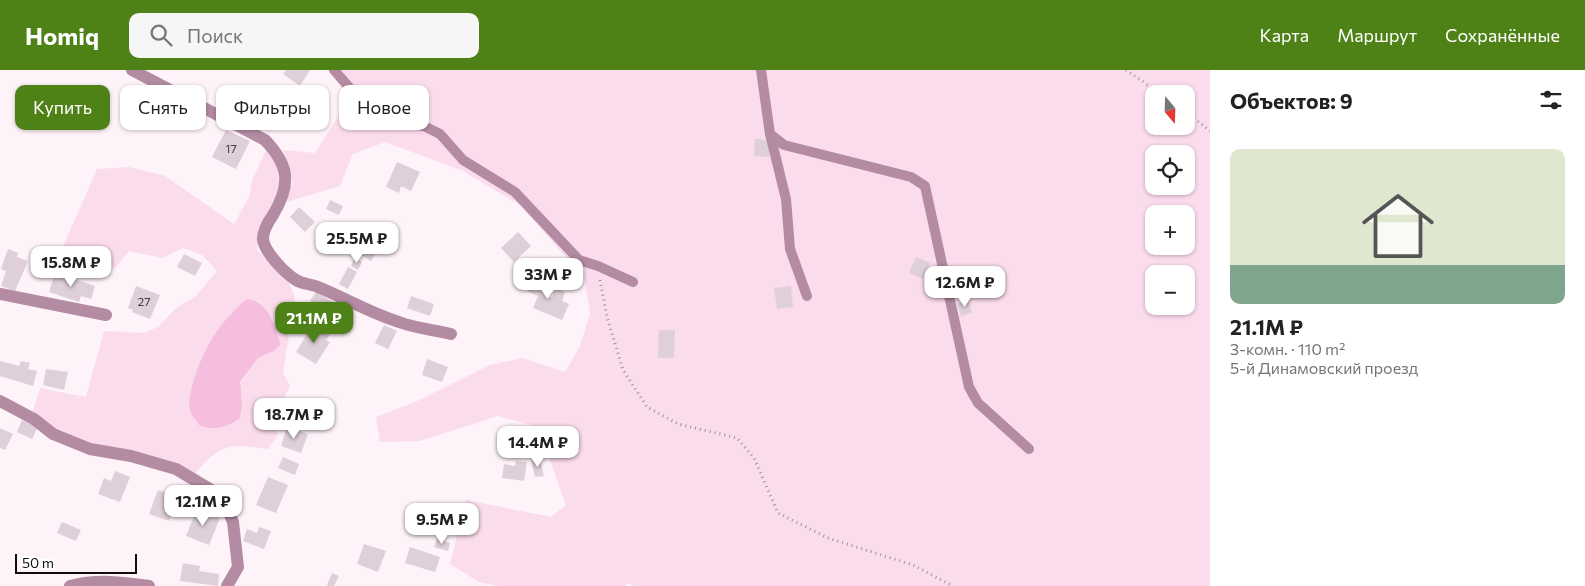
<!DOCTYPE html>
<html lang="ru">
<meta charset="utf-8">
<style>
:root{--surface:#fff;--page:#f6f6f6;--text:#222;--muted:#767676;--accent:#4e8217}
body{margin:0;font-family:Commissioner,sans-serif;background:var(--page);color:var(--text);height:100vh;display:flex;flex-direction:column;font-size:19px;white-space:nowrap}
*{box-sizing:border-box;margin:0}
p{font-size:16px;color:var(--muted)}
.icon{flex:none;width:28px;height:28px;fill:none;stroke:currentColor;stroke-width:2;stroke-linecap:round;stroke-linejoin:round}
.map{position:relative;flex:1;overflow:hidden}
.side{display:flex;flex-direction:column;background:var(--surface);width:375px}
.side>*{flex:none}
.top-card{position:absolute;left:15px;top:15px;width:475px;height:45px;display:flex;gap:10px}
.needle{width:32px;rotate:161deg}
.controls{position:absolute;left:1145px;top:15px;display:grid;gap:10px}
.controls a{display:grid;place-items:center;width:50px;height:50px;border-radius:10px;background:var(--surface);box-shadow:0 1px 4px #0004;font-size:25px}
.scale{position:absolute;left:15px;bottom:12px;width:122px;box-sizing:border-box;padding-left:5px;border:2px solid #110c0f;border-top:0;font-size:14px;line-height:18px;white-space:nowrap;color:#110c0f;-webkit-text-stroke:4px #fff;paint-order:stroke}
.price{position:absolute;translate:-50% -42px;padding:0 11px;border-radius:10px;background:#fff;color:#222;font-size:16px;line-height:32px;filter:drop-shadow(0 1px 2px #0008)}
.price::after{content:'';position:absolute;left:50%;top:30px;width:15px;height:11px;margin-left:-8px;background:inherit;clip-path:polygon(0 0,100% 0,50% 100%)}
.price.selected{background:var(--accent);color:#fff}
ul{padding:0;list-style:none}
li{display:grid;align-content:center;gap:10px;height:265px;padding:0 20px}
li span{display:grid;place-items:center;height:155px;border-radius:10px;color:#555}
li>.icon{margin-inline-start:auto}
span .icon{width:90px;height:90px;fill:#fffc;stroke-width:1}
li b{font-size:21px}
h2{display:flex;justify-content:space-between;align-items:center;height:60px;padding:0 20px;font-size:21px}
.pill{padding:0 18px;border-radius:10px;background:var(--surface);box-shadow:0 1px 4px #0004;font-size:18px;line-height:45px}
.pill.selected{background:var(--accent);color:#fff}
header{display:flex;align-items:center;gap:30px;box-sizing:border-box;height:70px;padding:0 25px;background:var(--accent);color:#fff}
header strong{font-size:24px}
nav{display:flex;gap:28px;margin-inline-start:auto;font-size:18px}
.search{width:350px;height:45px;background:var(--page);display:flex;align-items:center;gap:12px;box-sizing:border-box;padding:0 18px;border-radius:10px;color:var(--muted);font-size:19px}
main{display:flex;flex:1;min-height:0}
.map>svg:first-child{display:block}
.green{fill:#fbdced;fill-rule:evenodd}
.water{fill:#f5bdde}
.building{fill:#dfcfd8}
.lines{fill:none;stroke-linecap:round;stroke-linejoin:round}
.path{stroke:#9b9398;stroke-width:3;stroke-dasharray:1 4;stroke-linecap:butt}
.service{stroke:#b38ba2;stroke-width:10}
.minor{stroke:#b38ba2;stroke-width:12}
.labels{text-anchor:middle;stroke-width:4.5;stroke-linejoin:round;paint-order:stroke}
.number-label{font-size:12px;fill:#443d41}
</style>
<header>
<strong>Homiq</strong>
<div class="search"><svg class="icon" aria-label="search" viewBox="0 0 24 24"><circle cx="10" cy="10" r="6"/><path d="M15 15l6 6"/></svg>Поиск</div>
<nav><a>Карта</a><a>Маршрут</a><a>Сохранённые</a></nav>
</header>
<main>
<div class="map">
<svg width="1210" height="516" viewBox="0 0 1210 516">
<rect width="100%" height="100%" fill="#fdf3f8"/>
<g class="green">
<path d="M 328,0 L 1210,0 L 1210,516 L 633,516 L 628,513 L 625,516 L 498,516 L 479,512 L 450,494 L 466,430 L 551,447 L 566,435 L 538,357 L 498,346 L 420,371 L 380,372 L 376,347 L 413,333 L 490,295 L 523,288 L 565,302 L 580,276 L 590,244 L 585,212 L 571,193 L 520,135 L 461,100 L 385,72 L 353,84 L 340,116 L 286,132 L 293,110 L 283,80 L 315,83 L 350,28 ZM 1154,24 L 1186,24 L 1186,56 L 1154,56 ZM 1154,84 L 1186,84 L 1186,116 L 1154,116 ZM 1154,144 L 1186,144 L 1186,176 L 1154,176 ZM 1154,204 L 1186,204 L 1186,236 L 1154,236 Z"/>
<path d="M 267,78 C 299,121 260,139 257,180 L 289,213 L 295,227 L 283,303 L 290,316 L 273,351 L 278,364 L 268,379 C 227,374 221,373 194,405 L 63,364 L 32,344 L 40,318 L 86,327 L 104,261 L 145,263 L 159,256 L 176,238 L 196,226 L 217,201 L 202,185 L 183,178 L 163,188 L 129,181 L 115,198 L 57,190 L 97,99 L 129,97 L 165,106 L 234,154 L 250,125 L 252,110 ZM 247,229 L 274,258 L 281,274 L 274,281 L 258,288 L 240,313 L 200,355 L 191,341 L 190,324 L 224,252 Z"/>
</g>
<path class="water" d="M 247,229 C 271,233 272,254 281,274 L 274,281 L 258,288 L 240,312 L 242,334 L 240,348 C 225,358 217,360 200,356 C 197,352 193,347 191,343 C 187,334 191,321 193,313 C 203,279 219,252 247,229 Z"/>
<g class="building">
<path d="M 286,0 L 310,0 L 300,16 L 283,4 Z"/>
<path d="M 226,60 L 250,71 L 236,99 L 212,87 Z"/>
<path d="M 755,69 L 770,70 L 769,87 L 754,86 Z"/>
<path d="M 397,92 L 420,102 L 411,121 L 401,116 L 399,123 L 386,117 Z"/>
<path d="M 330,130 L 343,136 L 339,145 L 326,139 Z"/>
<path d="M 299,137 L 315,152 L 305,162 L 290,147 Z"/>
<path d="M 354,154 L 383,170 L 371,191 L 343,175 Z"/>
<path d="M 518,162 L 531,176 L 514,192 L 501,178 Z"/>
<path d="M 8,179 L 18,183 L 17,187 L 28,191 L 15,221 L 1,216 L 6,201 L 1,199 Z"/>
<path d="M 184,184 L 202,193 L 195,206 L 177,197 Z"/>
<path d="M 916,187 L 930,193 L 923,209 L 909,203 Z"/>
<path d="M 355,188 L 362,192 L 358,200 L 351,196 Z"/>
<path d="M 348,197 L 357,202 L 348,219 L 339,214 Z"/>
<path d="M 55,203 L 95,216 L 91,229 L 81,226 L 79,232 L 49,222 Z"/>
<path d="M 533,207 L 548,213 L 543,225 L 552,228 L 556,218 L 565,222 L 562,231 L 569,234 L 562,250 L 533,238 L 538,226 L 527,221 Z"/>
<path d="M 136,216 L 160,225 L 150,249 L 132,242 L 133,240 L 128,238 Z"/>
<path d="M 791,216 L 793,237 L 777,239 L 774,218 Z"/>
<path d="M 316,222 L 342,237 L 337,246 L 310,231 Z"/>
<path d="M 411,226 L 434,234 L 430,246 L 407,238 Z"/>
<path d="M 969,230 L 972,243 L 961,246 L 957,234 Z"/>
<path d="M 313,254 L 330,265 L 326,270 L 330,272 L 316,294 L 296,282 Z"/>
<path d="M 384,255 L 397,261 L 388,279 L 375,273 Z"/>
<path d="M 659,260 L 675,260 L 674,288 L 658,288 Z"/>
<path d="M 427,289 L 448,297 L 442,312 L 422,305 Z"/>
<path d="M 0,291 L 19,296 L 21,291 L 30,293 L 28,299 L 37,301 L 33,316 L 0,306 Z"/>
<path d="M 46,299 L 68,302 L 64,320 L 43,315 Z"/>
<path d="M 22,350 L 38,357 L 32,369 L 17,362 Z"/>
<path d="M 287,357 L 308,364 L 301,383 L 281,376 Z"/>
<path d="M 0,358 L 13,364 L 5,380 L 0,378 Z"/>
<path d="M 283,387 L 299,394 L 295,405 L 278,398 Z"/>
<path d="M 540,389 L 544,406 L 535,407 L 531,391 Z"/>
<path d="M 516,391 L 527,392 L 524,411 L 502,408 L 504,394 L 515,396 Z"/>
<path d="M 115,401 L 130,407 L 120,432 L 98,424 L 104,408 L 111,411 Z"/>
<path d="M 268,407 L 288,415 L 276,443 L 256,435 Z"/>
<path d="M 158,420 L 177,427 L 169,451 L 149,444 Z"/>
<path d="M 197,439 L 220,448 L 209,475 L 186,466 Z"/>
<path d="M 62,452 L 81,460 L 76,471 L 57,463 Z"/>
<path d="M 259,457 L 271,461 L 264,479 L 243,471 L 247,459 L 257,463 Z"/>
<path d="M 437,469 L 450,473 L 448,481 L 434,477 Z"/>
<path d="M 364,474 L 386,481 L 378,502 L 357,494 Z"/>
<path d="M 410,477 L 440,487 L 435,502 L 405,493 Z"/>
<path d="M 183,493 L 200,496 L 199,501 L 219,504 L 218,516 L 180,511 Z"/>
<path d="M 332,503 L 339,506 L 334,516 L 328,516 L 327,515 Z"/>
</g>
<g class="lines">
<g class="path">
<path d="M 1126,0 L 1161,24"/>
<path d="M 1186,42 L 1210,61"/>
<path d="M 600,210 L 607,247 L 623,300 L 647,337 L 678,354 L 737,368 L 754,388 L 778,443 L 828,468 L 913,495 L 953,516"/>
</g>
<g class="service">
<path d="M 334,0 L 362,32 L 401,53 L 424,56 L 440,64 L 463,90 L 515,122 L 579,190 L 598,196 L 633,212"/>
<path d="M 761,0 L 770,64 L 786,129 L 790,179 L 807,226"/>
<path d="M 770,64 L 784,75 L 911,107 L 925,116 L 969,317 L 978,333 L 1029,379"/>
</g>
<g class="minor">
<path d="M 132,0 L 265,70 C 290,96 291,115 273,145 C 268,152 263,160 263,169 C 264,182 286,204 296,210 C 302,214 311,214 318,217 C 345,228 370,243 399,252 C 415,258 434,260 451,264"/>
<path d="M 0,224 L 106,245"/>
<path d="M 0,331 L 34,349 L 53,364 L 90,379 L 131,386 L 176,399 L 213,421 L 224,431 L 233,452 L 238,497 L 227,516"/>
<path d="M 70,516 C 97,509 122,512 149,516"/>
</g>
</g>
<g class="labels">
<g class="number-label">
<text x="231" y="83">17</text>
<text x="144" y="236">27</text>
</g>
</g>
</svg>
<div class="controls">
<a><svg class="needle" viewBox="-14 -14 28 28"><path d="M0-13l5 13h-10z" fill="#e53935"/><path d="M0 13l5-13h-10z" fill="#767676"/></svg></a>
<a><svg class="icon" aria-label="locate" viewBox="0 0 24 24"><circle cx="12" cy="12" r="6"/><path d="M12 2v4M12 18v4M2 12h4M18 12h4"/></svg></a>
<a>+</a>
<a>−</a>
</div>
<div class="scale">50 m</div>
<b class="price" style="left:357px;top:194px">25.5M ₽</b>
<b class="price" style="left:71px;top:218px">15.8M ₽</b>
<b class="price" style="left:548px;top:230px">33M ₽</b>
<b class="price" style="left:965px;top:238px">12.6M ₽</b>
<b class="price selected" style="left:314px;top:274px">21.1M ₽</b>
<b class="price" style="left:294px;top:370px">18.7M ₽</b>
<b class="price" style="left:538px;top:398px">14.4M ₽</b>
<b class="price" style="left:203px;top:457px">12.1M ₽</b>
<b class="price" style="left:442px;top:475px">9.5M ₽</b>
<div class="top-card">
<a class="pill selected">Купить</a>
<a class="pill">Снять</a>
<a class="pill">Фильтры</a>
<a class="pill">Новое</a>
</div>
</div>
<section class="side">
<h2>Объектов: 9<svg class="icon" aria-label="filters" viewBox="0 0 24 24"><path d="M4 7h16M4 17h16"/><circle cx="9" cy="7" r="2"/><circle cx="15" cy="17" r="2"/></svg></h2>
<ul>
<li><span style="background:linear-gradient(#dfe7d0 75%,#7fa58c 0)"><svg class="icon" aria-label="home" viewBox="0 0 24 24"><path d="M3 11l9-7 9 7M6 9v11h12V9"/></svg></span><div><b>21.1M ₽</b><p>3-комн. · 110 m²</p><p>5-й Динамовский проезд</p></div></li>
</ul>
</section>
</main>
